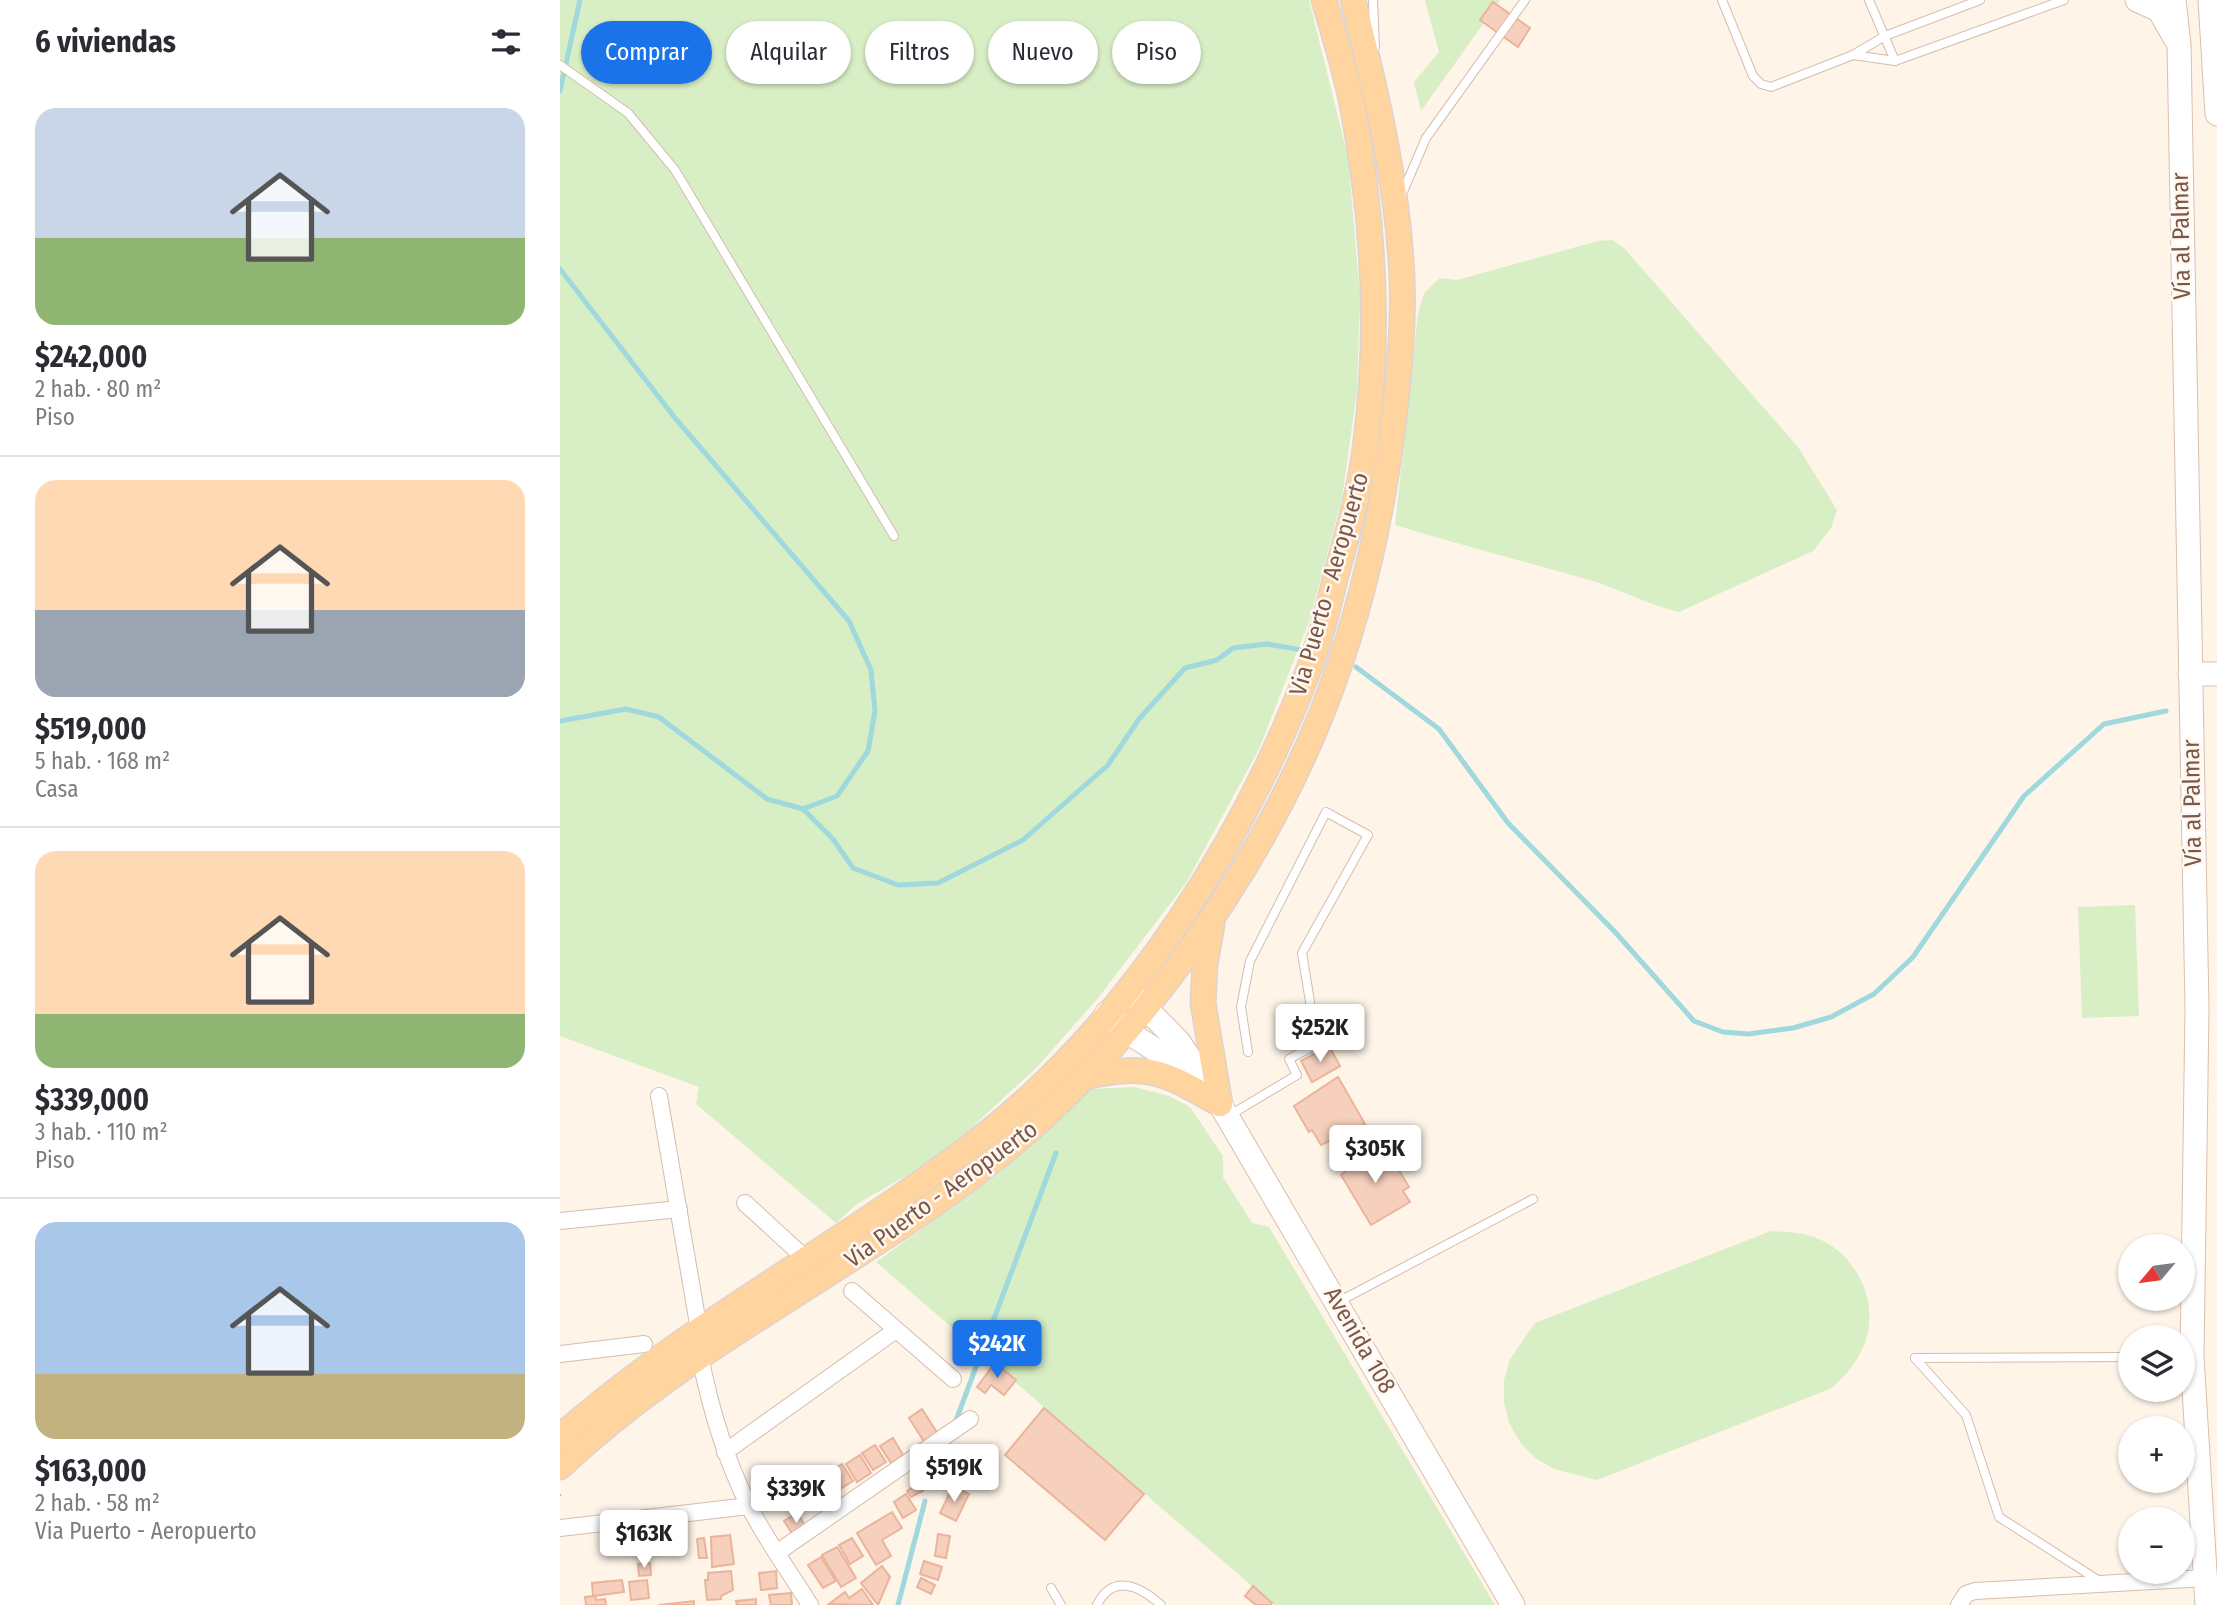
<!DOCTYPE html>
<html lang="es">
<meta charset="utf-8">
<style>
:root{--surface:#fff;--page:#f7f7f7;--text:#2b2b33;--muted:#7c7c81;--line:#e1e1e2;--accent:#1a73e8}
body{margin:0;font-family:"Fira Sans Condensed",sans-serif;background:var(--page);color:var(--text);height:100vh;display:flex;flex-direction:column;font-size:26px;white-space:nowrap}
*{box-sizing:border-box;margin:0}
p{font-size:23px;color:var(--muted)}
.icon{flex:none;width:38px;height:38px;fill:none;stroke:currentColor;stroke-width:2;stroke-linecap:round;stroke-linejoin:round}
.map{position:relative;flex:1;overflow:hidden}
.panel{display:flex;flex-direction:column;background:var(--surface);width:560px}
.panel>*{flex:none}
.top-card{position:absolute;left:21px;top:21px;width:665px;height:63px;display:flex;gap:14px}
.needle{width:46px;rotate:241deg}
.controls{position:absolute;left:1558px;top:1234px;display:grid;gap:14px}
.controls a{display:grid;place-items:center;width:77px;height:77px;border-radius:50%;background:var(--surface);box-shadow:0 2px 5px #0004;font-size:35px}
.price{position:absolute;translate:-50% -60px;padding:0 16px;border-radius:7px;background:#fff;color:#222;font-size:23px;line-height:46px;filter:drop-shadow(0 2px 4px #0008)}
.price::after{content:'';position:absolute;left:50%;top:42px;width:21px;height:16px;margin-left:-10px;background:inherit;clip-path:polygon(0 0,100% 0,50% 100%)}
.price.on{background:var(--accent);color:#fff}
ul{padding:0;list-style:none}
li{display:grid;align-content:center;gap:14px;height:371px;padding:0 35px}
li+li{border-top:2px solid var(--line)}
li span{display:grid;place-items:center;height:217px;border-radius:21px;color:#555}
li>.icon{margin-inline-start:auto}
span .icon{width:126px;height:126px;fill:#fffc;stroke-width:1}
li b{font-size:30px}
h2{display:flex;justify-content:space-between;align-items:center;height:84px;padding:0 35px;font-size:30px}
.pill{padding:0 24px;border-radius:32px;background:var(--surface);box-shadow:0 2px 5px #0004;font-size:24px;line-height:63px}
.pill.on{background:var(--accent);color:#fff}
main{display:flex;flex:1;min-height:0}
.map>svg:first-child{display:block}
.green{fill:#d8eec4}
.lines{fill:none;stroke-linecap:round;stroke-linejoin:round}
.stream{stroke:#9fd8dd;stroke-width:5}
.building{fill:#f6d0bd;stroke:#eab49b;stroke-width:2}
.lane-casing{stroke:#d4bdaf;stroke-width:10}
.street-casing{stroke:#d4bdaf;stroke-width:18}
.secondary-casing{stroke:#dabeae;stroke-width:25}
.primary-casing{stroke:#ddd3d0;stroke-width:27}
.path{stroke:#dcb29f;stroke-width:2.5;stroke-dasharray:2 5;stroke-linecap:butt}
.lane{stroke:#fff;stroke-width:8}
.street{stroke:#fff;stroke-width:16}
.secondary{stroke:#fff;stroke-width:23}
.primary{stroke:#ffd49e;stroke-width:24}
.labels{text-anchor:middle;stroke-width:5;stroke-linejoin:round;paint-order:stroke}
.street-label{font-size:24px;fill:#7b5749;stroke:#fff8f0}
</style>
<main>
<section class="panel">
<h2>6 viviendas<svg class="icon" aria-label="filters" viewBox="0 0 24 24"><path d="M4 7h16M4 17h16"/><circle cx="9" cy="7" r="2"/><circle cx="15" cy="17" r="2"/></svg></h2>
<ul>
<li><span style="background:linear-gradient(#c9d6e8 60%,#8fb573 0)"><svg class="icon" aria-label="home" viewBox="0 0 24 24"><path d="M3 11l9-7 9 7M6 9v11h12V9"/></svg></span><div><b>$242,000</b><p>2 hab. · 80 m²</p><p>Piso</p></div></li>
<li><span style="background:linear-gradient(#ffd9b3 60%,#9aa5b1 0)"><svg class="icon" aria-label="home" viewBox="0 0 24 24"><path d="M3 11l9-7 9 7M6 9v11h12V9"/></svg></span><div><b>$519,000</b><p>5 hab. · 168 m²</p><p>Casa</p></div></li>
<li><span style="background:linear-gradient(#ffd9b3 75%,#8fb573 0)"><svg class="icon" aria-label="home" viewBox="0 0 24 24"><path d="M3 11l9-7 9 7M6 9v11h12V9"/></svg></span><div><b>$339,000</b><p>3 hab. · 110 m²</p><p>Piso</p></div></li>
<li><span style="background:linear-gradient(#a9c7e8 70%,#c2b280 0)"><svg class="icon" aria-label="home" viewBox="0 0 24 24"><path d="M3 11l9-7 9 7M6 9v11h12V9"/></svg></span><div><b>$163,000</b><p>2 hab. · 58 m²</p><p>Via Puerto - Aeropuerto</p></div></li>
</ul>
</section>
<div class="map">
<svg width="1657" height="1605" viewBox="0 0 1657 1605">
<rect width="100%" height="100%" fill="#fef4e8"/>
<g class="green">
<path d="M 0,0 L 749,0 L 788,157 L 800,296 L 797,391 L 782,498 L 750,619 L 699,749 L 626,883 L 538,998 L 478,1066 L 409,1130 L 356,1170 L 297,1204 L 276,1223 L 136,1104 L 139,1087 L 0,1036 Z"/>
<path d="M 865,0 L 940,0 L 861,111 L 854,82 L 879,52 Z"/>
<path d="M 1052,240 L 1064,248 L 1238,447 L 1277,510 L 1271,528 L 1253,551 L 1119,612 C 1089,605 1062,590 1033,581 C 967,562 900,545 835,525 L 858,314 L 864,293 L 880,278 L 897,280 L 1038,241 Z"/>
<path d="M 1575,905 L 1579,1016 L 1522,1018 L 1518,907 Z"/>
<path d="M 574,1087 L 609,1096 L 630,1107 L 663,1156 L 663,1177 L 692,1223 L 709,1227 L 935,1605 L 714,1605 L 316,1262 L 438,1174 L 531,1089 Z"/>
<path d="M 1211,1231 C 1225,1232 1240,1232 1254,1237 C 1294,1251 1319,1299 1306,1339 C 1300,1359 1287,1374 1272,1388 L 1037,1480 L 994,1469 L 975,1458 L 960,1442 L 949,1423 L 944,1402 L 944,1380 L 950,1359 L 975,1323 Z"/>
</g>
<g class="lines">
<g class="stream">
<path d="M 0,91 L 20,0"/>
<path d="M 0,269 L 115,418 L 289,621 L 311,670 L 315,711 L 308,751 L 277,796 L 243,809 L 207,799 L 99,717 L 66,709 L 0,721"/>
<path d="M 796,667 L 879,729 L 948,823 L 1055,932 L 1134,1021 L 1163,1032 L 1188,1034 L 1233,1028 L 1271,1017 L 1314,994 L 1353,957 L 1464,796 L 1544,724 L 1606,711"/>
<path d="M 243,809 L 273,839 L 293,868 L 338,885 L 378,883 L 463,840 L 548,765 L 579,719 L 625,668 L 657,660 L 673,648 L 707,644 L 742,650"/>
<path d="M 395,1423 L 496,1153"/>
<path d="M 338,1605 L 365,1501"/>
</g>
</g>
<g class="building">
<path d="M 933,2 L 970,28 L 958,47 L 920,20 Z"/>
<path d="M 769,1046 L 780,1066 L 752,1082 L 741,1061 Z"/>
<path d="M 778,1077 L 805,1124 L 761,1145 L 752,1130 L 749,1132 L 734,1106 Z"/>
<path d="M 804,1149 L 812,1162 L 828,1152 L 849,1187 L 843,1191 L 850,1202 L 811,1225 L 781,1175 L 786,1171 L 781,1163 Z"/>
<path d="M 435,1363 L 456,1380 L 444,1395 L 431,1385 L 425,1393 L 417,1387 Z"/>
<path d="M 484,1408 L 584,1494 L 545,1540 L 445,1455 Z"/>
<path d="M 362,1409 L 378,1434 L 365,1443 L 349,1418 Z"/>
<path d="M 333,1438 L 343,1455 L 331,1463 L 320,1446 Z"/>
<path d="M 315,1445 L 326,1462 L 313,1470 L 302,1453 Z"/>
<path d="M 410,1450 L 428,1459 L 416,1483 L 404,1477 L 408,1468 L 403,1465 Z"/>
<path d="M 300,1455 L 311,1473 L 297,1482 L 286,1464 Z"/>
<path d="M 282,1464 L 293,1481 L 280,1489 L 270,1472 Z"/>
<path d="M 264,1472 L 282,1501 L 268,1510 L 255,1489 L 264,1484 L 258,1476 Z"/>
<path d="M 244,1483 L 251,1495 L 239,1502 L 232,1491 Z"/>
<path d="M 358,1484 L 363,1491 L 351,1497 L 347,1491 Z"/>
<path d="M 393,1486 L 409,1494 L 396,1521 L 380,1513 Z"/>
<path d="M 346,1494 L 356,1510 L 343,1518 L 334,1502 Z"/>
<path d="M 332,1512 L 342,1528 L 322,1540 L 331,1556 L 316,1565 L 297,1533 Z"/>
<path d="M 237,1513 L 248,1530 L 235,1538 L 224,1521 Z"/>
<path d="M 378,1534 L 390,1536 L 386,1558 L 375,1556 Z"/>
<path d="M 170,1535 L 174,1564 L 152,1567 L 151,1537 Z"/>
<path d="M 144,1538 L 147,1558 L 139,1558 L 137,1539 Z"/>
<path d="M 292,1538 L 303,1556 L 290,1564 L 279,1545 Z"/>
<path d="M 277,1547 L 296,1578 L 281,1587 L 262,1555 Z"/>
<path d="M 261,1557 L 276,1581 L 263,1588 L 248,1565 Z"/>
<path d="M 364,1561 L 382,1567 L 378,1580 L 360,1574 Z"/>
<path d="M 90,1563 L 91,1575 L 79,1576 L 78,1564 Z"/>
<path d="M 322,1566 L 330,1577 L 318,1605 L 301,1583 Z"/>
<path d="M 171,1571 L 173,1590 L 161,1596 L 161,1599 L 147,1600 L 145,1580 L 148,1580 L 148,1573 Z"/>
<path d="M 216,1571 L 217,1588 L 201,1590 L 199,1573 Z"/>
<path d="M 361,1578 L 375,1585 L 371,1594 L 357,1587 Z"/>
<path d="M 62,1580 L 64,1592 L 33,1596 L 32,1583 Z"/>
<path d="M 87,1580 L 89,1598 L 71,1600 L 69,1582 Z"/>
<path d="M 693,1586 L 712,1603 L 710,1605 L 696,1605 L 685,1596 Z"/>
<path d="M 302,1589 L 313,1605 L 269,1604 L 285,1592 L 289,1598 Z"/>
<path d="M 231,1593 L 232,1605 L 211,1605 L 209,1595 Z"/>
<path d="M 35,1596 L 36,1600 L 45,1599 L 46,1605 L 26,1605 L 25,1597 Z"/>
<path d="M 196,1599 L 196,1605 L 177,1605 L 176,1601 Z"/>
<path d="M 134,1601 L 134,1605 L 99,1605 Z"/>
</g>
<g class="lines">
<g class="lane-casing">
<g id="lane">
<path d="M 813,0 L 815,47"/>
<path d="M 1162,0 L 1193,76 L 1201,84 L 1211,87 L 1293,55 L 1325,36 L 1420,0"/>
<path d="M 1309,0 L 1335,61"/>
<path d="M 1293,55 L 1335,61 L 1504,0"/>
<path d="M 0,65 L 68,113 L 115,170 L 334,536"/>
<path d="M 842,194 L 866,138 L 965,0"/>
<path d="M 670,1115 L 737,1075 L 729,1059 L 757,1044 L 742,953 L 808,835 L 766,812 L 690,961 L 681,1007 L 688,1052"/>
<path d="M 778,1302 L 973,1199"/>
<path d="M 1355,1358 L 1406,1415 L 1439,1517 L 1541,1582"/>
<path d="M 1355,1358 L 1570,1357"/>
<path d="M 491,1588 L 501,1605"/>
<path d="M 537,1605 C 553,1573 580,1586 601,1605"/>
</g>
</g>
<g class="street-casing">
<g id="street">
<path d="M 99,1096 L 139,1330"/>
<path d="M 185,1203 L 247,1260"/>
<path d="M 0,1221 L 119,1209"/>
<path d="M 292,1291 L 393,1379"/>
<path d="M 0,1354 L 84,1344"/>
<path d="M 140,1356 C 150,1407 164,1456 188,1504 C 205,1539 230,1572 250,1605"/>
<path d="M 165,1452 L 336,1330"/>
<path d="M 0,1528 L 189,1506"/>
<path d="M 218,1552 L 410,1419"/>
<path d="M 1399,1605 L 1406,1594 L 1415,1591 L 1646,1578"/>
</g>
</g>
<g class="secondary-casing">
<g id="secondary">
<path d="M 1577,0 L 1599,10 L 1615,38"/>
<path d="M 1614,0 L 1619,45 L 1637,1009 L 1632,1356 L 1647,1605"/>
<path d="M 1650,0 L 1657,114"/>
<path d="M 1630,674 L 1657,674"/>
<path d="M 573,995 L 619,1042 L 660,1104 L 953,1605"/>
<path d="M 546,1014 L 566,1031 L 638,1077"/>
</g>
</g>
<g class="primary-casing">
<g id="primary">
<path d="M 652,925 L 645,964 L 643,1003 L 660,1104"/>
<path d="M 524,1077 C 591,1063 603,1072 660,1104"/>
<path d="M 0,1437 C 134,1318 297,1238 436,1126 C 576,1011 687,835 750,666 C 762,636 769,603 777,572 C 789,528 801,486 806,441 C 820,330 813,213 792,104 C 785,69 774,34 764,0"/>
<path d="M 0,1467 C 125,1349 282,1275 418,1172 C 496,1113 563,1041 621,962 C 742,798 806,636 832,434 C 838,383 844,330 842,279 C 838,183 816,92 793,0"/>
</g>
</g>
<path class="path" d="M 0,1494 L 0,1499"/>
<use href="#lane" class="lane"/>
<use href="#street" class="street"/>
<use href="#secondary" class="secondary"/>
<use href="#primary" class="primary"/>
</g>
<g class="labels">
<g class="street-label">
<text transform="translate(1621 236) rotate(-91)" y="8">Vía al Palmar</text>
<text transform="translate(769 584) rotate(-74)" y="8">Via Puerto - Aeropuerto</text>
<text transform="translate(1632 803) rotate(-91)" y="8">Vía al Palmar</text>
<text transform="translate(381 1194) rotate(-36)" y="8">Via Puerto - Aeropuerto</text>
<text transform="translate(800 1340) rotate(60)" y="8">Avenida 108</text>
</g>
</g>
</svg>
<div class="controls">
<a><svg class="needle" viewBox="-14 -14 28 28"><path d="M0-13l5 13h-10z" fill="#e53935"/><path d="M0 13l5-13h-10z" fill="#7c7c81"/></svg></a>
<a><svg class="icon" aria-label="layers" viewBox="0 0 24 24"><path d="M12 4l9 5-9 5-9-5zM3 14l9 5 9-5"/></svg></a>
<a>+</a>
<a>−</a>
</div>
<b class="price" style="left:760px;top:1064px">$252K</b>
<b class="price" style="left:815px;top:1185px">$305K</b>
<b class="price on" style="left:437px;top:1380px">$242K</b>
<b class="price" style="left:394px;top:1504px">$519K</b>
<b class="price" style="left:236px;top:1525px">$339K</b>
<b class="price" style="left:84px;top:1570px">$163K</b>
<div class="top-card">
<a class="pill on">Comprar</a>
<a class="pill">Alquilar</a>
<a class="pill">Filtros</a>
<a class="pill">Nuevo</a>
<a class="pill">Piso</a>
</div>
</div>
</main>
